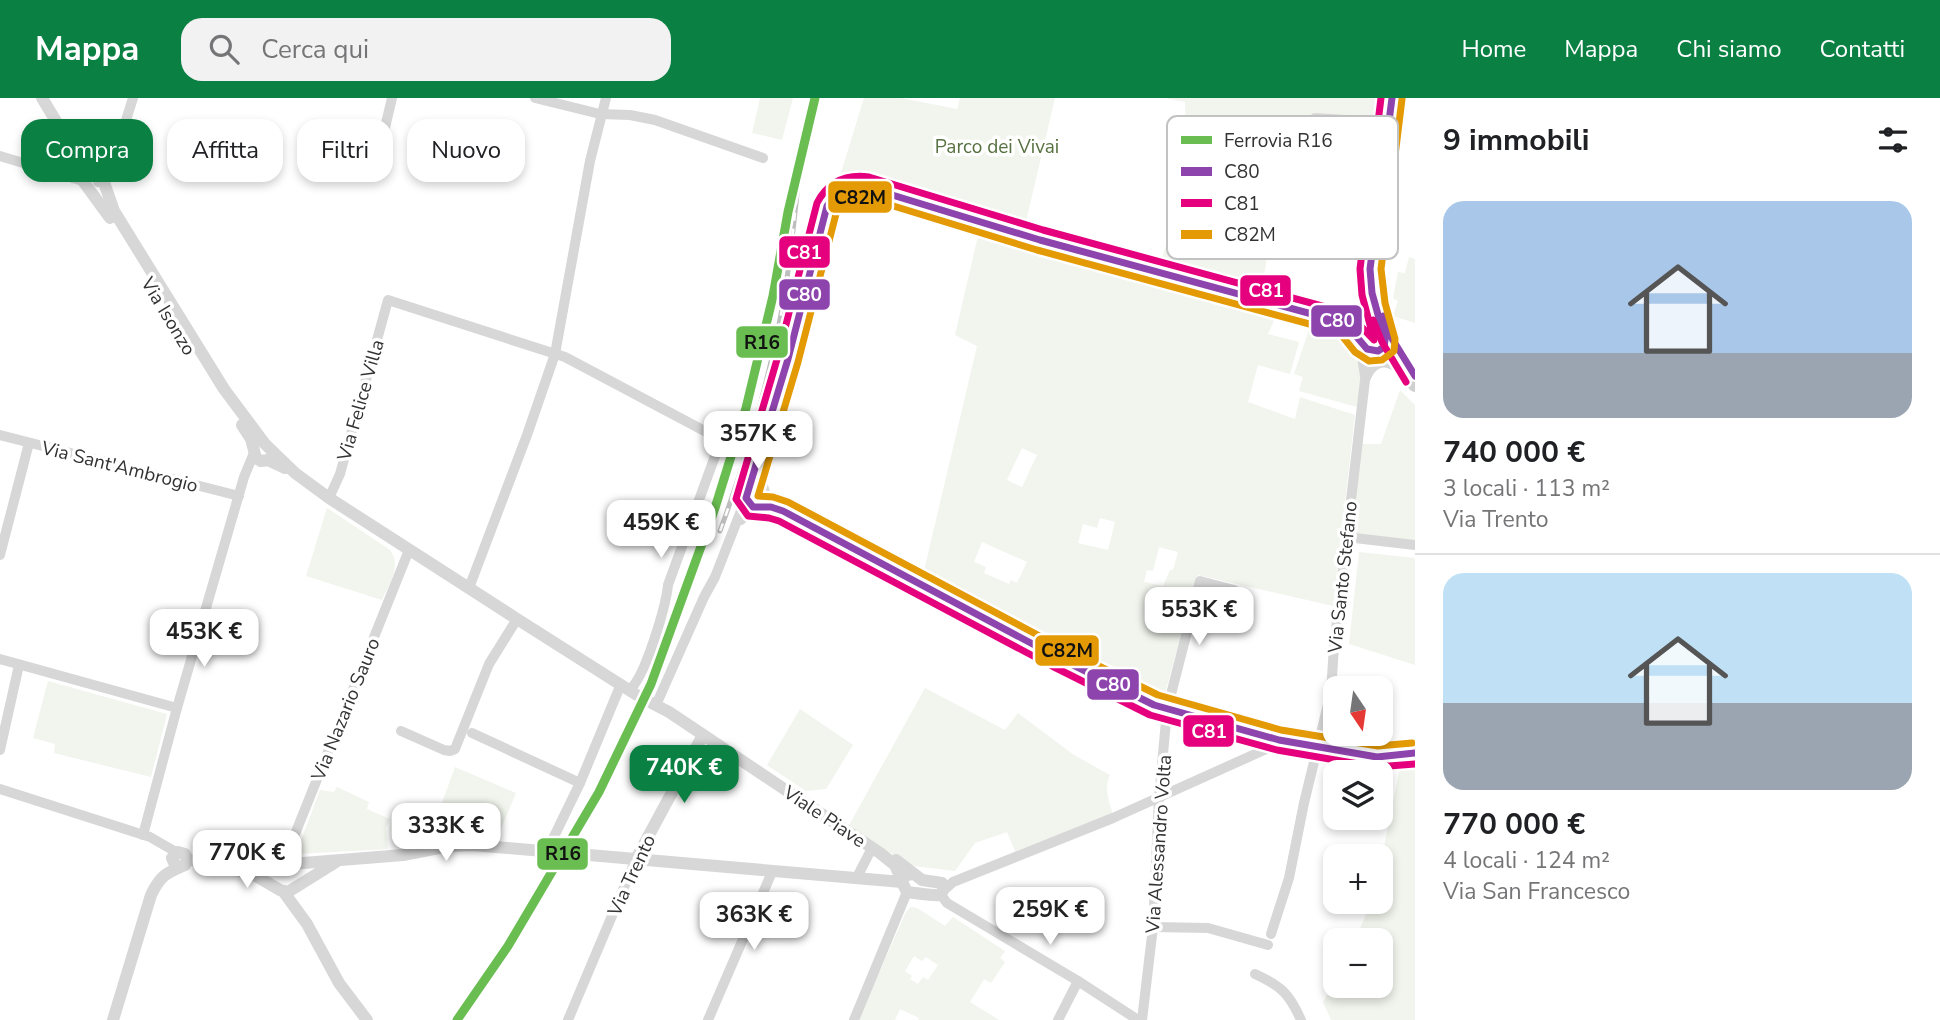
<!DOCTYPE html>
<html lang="it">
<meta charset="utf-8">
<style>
:root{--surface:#fff;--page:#f2f2f2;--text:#202124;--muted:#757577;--line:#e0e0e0;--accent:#0b8043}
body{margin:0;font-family:"Nunito Sans",sans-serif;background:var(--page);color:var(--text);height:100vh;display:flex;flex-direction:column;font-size:26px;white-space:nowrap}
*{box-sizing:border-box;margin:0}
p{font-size:23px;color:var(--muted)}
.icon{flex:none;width:38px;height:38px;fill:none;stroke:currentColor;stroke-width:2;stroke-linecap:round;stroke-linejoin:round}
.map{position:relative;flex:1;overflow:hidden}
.panel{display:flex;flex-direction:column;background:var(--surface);width:525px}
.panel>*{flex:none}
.top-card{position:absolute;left:21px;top:21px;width:665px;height:63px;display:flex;gap:14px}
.needle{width:46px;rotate:167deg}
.buttons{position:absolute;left:1323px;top:578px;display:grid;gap:14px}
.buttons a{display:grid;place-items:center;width:70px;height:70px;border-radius:14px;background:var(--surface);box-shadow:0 4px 10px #0003;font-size:35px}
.price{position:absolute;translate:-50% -60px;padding:0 16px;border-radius:14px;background:#fff;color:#222;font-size:23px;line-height:46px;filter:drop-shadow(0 2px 4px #0008)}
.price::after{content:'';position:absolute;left:50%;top:42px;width:21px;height:16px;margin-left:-10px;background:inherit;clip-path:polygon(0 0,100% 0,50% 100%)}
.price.current{background:var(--accent);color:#fff}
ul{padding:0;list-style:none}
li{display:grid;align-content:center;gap:14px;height:371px;padding:0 28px}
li+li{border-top:2px solid var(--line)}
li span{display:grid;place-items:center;height:217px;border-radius:21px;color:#555}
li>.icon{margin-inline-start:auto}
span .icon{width:126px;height:126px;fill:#fffc;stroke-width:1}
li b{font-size:30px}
h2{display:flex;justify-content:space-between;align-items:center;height:84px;padding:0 28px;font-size:30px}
.chip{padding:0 24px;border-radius:21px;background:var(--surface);box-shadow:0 4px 10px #0003;font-size:24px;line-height:63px}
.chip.current{background:var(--accent);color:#fff}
header{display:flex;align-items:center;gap:42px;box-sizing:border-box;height:98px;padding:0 35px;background:var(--accent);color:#fff}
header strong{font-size:33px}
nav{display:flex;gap:38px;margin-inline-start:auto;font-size:24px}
.search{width:490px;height:63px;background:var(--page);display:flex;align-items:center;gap:18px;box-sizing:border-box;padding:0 24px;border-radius:21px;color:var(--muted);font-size:26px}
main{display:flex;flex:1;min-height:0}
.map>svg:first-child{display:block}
.green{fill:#f1f5ed;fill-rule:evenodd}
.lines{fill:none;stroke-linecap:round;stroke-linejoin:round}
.minor{stroke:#d7d7d7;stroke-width:10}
.tertiary{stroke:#d7d7d7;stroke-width:12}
.secondary{stroke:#d0d0d0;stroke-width:14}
.rail-casing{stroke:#bebebe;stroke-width:5}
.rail{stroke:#fff;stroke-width:2.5;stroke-dasharray:8;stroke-linecap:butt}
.bus-1-casing{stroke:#fff;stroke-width:12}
.bus-2-casing{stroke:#fff;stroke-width:12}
.bus-3-casing{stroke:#fff;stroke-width:12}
.bus-1{stroke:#8e44ad;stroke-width:7}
.bus-2{stroke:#e5007d;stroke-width:7}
.bus-3{stroke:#e39a05;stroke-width:7}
.rail-1-casing{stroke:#fff;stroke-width:14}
.rail-1{stroke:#69bd51;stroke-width:9}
.labels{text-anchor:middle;stroke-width:7;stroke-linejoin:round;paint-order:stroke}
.park-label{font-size:19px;fill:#56703f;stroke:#fff}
.street-label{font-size:19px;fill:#333;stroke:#fff}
.key{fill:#fff;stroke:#c2c2c2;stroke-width:2}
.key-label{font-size:19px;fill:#333}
.line-badge{stroke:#fff;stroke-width:2.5}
.badge-label{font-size:19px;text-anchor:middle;font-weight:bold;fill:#fff}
.pale-badge-label{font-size:19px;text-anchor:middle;font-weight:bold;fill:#111}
</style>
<header>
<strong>Mappa</strong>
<div class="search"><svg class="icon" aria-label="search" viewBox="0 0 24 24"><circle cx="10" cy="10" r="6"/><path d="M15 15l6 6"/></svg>Cerca qui</div>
<nav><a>Home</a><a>Mappa</a><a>Chi siamo</a><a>Contatti</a></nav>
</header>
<main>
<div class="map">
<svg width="1415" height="922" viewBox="0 0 1415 922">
<rect width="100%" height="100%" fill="#fff"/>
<g class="green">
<path d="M 760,0 L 793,0 L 782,42 L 752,35 Z"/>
<path d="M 864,0 L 901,0 L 957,11 L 960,0 L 1055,0 L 1023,136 L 1158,173 L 1187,80 L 1185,4 L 1165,0 L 1382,0 L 1375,70 L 1308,60 L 1296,110 L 1277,107 L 1260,198 L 1281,207 L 1268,236 L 1299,244 L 1290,276 L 1258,267 L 1248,304 L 1295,321 L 1300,299 L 1355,317 L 1333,508 L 1198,477 L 1162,606 L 923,477 L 977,248 L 955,237 L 981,125 L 937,106 L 840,78 ZM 1022,350 L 1037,357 L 1022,389 L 1007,382 ZM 1100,420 L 1115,424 L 1108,452 L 1078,445 L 1083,426 L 1097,430 ZM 982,444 L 1027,464 L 1017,485 L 1011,482 L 1009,486 L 984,475 L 986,469 L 974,464 ZM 1159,449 L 1178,454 L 1173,472 L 1170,472 L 1163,488 L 1144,484 L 1147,472 L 1153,473 Z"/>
<path d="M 1409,159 L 1415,161 L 1415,225 L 1393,218 L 1398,203 L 1393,200 L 1398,174 L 1405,175 Z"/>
<path d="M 1312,223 L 1342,231 L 1356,242 L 1362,272 L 1357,309 L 1299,293 L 1303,279 L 1294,276 Z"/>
<path d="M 1400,292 L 1415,307 L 1415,444 L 1352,437 L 1361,346 L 1381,346 Z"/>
<path d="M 327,410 L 390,452 C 402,468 389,486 382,502 L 306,478 Z"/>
<path d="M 1359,454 L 1415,460 L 1415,567 L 1349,546 Z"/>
<path d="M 48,583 L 167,616 L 151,679 L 54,655 L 55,646 L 33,640 Z"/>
<path d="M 925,590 L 1005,632 L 1018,615 L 1074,657 L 1110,677 C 1104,689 1108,703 1113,716 L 1016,755 L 1007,734 L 975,745 L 955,773 L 914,768 L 847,731 Z"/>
<path d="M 800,611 L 853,647 L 826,691 L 806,693 L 767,667 Z"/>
<path d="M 1415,665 L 1415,922 L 1331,922 L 1323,904 L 1335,885 L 1335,887 L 1381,887 L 1381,842 L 1355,842 L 1372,803 L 1381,803 L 1381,764 L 1400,669 Z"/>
<path d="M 455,669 L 516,695 L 496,743 L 431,735 Z"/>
<path d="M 337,689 L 369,704 L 367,711 L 390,721 L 386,730 L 388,751 L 296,756 L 320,692 L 334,694 Z"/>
<path d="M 911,809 L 917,810 L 945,828 L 953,819 L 1005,853 L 1000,860 L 1005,864 L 991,885 L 984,881 L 970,904 L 999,922 L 918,922 L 919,920 L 900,911 L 895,922 L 858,922 L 906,814 ZM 914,858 L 922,863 L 926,859 L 938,867 L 928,882 L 923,879 L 918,886 L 910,881 L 912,878 L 905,873 Z"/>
</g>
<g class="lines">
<g class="minor">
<path d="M 535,0 L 600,16 L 630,17 L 655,22 L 763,60"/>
<path d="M 383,38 L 392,0"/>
<path d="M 1305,57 L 1310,27 L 1315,20 L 1361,23 L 1388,30"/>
<path d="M 0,58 L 83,83"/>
<path d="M 98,84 L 108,79 L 133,0"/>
<path d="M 1360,245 L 1365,278"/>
<path d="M 0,337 L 239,398"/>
<path d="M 759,365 L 760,379 L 767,400 L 760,409"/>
<path d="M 329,400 L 340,376 L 388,202 L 565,259 L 714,338 L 718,343 L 718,350 L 668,487 C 666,507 645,581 629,592"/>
<path d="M 741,422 C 753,408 765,408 783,413 L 1057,559 L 1154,607 L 1279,642 L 1377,659 L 1403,658 L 1415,655"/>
<path d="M 1346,439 L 1415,447"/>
<path d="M 0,457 L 29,345"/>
<path d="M 469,490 L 527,337 L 555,256 L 590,63 L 606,0"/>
<path d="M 0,561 L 177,610"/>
<path d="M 656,607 L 704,499 L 715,479 L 746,400 L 788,261 L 827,108 C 836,92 848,87 866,89 L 1040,142 L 1345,225 L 1369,254 C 1379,254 1383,251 1385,242"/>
<path d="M 401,633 L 444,652 L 450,653 L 455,651 L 489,566 L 517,521"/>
<path d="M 472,635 L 580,685"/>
<path d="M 0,652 L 19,567"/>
<path d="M 0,691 L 150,739 L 176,754"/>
<path d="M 143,737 L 177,610 L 244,379 L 254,355"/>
<path d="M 547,753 L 580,685 L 621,586"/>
<path d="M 278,768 L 287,756 L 409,452"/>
<path d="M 856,781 L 872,750"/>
<path d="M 943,793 L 953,784 L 1113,720 L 1264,652 L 1279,642"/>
<path d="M 941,797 L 947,805 L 1078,883 L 1138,922"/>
<path d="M 1153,829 L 1208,830 L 1268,847"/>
<path d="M 1271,836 L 1289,780 L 1304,705 L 1331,594 L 1334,548 L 1365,282 C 1372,264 1383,259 1400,271"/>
<path d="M 1255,876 C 1281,888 1289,895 1301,922"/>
<path d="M 568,922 L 636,761"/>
<path d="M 708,922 L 772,774"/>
<path d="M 854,922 L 907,794"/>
<path d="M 1058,922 L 1078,883"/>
<path d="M 1142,922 L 1153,829 L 1159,700 L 1167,612 L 1200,483 L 1234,492"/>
</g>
<g class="tertiary">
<path d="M 42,0 L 71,48 L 82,73 L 83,83 L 110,120"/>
<path d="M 71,48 L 100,73 L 114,113 L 224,291 L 265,346 L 295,375 L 329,400 L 517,521 L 640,599 L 669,614 L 880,755 L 895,767 L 902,783"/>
<path d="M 242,327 L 251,341 L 256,360 L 261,363 L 268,362 L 285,370"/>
<path d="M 636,761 L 703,637"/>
<path d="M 896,762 L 922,782 L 942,785 L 944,789 L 941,797 C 938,798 913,795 907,794 L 902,784 L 904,778 L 912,776"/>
<path d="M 291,766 L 403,757 L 449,748 L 472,747 L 902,784"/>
<path d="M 176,769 L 172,760 L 178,754 L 185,756 L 187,761 L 222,769 L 278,768"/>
<path d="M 229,769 L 256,778 L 280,792 L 288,794 L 336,764"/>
<path d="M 283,793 L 307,826 L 339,885 L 367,922"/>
<path d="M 113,922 L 151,797 C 161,776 167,775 185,767 L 187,761"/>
</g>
<path class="secondary" d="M 1392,0 L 1374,148 C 1358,192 1386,254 1415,287"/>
<g class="rail-casing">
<path id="rail" d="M 720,433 C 748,357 770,279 784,200 C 792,152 796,104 801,56"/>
</g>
<use href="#rail" class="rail"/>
<g class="bus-1-casing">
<g id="bus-1">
<path d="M 1392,0 L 1370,171 L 1372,195 L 1385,242 L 1384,249 L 1378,253 L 1367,251 L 1345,225 L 1040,142 L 866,89 C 848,88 837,93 827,108 L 788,261 L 746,400 L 753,409 L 771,409 L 783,413 L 1057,559 L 1154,607 L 1279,642 L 1377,659 L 1415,655"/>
<path d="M 1383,218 L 1391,239 L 1415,278"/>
</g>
</g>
<g class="bus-2-casing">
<g id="bus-2">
<path d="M 1381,0 L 1360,171 L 1362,197 L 1374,242 L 1348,215 L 1043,132 L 869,79 C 846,76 828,84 817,105 L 778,258 L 736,401 L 748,418 L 769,420 L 779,423 L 1052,568 L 1150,617 L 1277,652 L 1376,669 L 1415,666"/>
<path d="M 1373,222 L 1382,244 L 1406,284"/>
</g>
</g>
<g class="bus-3-casing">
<path id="bus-3" d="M 1402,1 L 1381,171 L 1385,205 L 1395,241 L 1394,253 L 1382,262 L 1369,263 L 1355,254 L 1339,234 L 1037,152 L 864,99 C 852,99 844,102 837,112 L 798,264 L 758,398 L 773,399 L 788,404 L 1062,550 L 1158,597 L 1281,632 L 1378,648 L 1412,645"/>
</g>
<use href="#bus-1" class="bus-1"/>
<use href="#bus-2" class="bus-2"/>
<use href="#bus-3" class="bus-3"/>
<g class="rail-1-casing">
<path id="rail-1" d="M 457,922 L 508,848 L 599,694 L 651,586 L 715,410 L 746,310 L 773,198 L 788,114 L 815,0"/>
</g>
<use href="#rail-1" class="rail-1"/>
</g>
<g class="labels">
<g class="park-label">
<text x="997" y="55">Parco dei Vivai</text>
</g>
<g class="street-label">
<text transform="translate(169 218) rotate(59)" y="7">Via Isonzo</text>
<text transform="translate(360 302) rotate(-74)" y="7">Via Felice Villa</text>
<text transform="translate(120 368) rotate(14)" y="7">Via Sant'Ambrogio</text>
<text transform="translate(1342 479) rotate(-84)" y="7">Via Santo Stefano</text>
<text transform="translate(345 611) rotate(-68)" y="7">Via Nazario Sauro</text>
<text transform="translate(825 718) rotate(34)" y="7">Viale Piave</text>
<text transform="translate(1158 746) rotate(-86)" y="7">Via Alessandro Volta</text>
<text transform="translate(631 777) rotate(-65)" y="7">Via Trento</text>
</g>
</g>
<rect x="1167" y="18" width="231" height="143" rx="10" class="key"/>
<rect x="1181" y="38" width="31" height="8" fill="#69bd51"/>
<rect x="1181" y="69" width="31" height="9" fill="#8e44ad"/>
<rect x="1181" y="101" width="31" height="8" fill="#e5007d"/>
<rect x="1181" y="132" width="31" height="9" fill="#e39a05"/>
<g class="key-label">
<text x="1224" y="49">Ferrovia R16</text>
<text x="1224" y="80">C80</text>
<text x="1224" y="112">C81</text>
<text x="1224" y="143">C82M</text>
</g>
<g class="line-badge">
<rect x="827" y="82" width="66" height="34" rx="7" fill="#e39a05"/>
<rect x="778" y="137" width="53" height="34" rx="7" fill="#e5007d"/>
<rect x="1239" y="176" width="53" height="33" rx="7" fill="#e5007d"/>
<rect x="778" y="180" width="53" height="33" rx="7" fill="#8e44ad"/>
<rect x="1310" y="206" width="53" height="34" rx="7" fill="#8e44ad"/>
<rect x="735" y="227" width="54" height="34" rx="7" fill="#69bd51"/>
<rect x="1034" y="536" width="66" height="33" rx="7" fill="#e39a05"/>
<rect x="1086" y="570" width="54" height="33" rx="7" fill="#8e44ad"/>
<rect x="1182" y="616" width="53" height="34" rx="7" fill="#e5007d"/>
<rect x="536" y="739" width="53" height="34" rx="7" fill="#69bd51"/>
</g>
<g class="badge-label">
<text x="804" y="161">C81</text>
<text x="1266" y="199">C81</text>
<text x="804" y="203">C80</text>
<text x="1337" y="229">C80</text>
<text x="1113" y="593">C80</text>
<text x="1209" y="640">C81</text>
</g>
<g class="pale-badge-label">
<text x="860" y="106">C82M</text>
<text x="762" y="251">R16</text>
<text x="1067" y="559">C82M</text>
<text x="563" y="762">R16</text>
</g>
</svg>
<div class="buttons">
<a><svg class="needle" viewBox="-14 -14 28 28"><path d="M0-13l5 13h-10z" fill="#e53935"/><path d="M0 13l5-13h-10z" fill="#757577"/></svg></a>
<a><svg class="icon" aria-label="layers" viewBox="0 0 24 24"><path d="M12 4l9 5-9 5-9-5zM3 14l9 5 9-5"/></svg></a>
<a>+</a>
<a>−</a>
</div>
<b class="price" style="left:758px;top:373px">357K €</b>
<b class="price" style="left:661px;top:462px">459K €</b>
<b class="price" style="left:1199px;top:549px">553K €</b>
<b class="price" style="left:204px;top:571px">453K €</b>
<b class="price current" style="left:684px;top:707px">740K €</b>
<b class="price" style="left:446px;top:765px">333K €</b>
<b class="price" style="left:247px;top:792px">770K €</b>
<b class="price" style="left:1050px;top:849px">259K €</b>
<b class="price" style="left:754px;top:854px">363K €</b>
<div class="top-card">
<a class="chip current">Compra</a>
<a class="chip">Affitta</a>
<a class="chip">Filtri</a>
<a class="chip">Nuovo</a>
</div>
</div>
<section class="panel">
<h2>9 immobili<svg class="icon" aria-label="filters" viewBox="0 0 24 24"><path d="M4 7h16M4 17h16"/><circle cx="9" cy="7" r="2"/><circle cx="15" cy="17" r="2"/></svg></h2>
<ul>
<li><span style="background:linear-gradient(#a9c7e8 70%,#9aa5b1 0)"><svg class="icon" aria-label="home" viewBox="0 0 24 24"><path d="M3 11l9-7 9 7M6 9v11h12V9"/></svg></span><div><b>740 000 €</b><p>3 locali · 113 m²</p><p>Via Trento</p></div></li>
<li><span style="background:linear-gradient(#bfe0f5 60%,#9aa5b1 0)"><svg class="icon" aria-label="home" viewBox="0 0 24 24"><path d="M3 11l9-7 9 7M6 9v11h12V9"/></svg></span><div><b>770 000 €</b><p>4 locali · 124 m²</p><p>Via San Francesco</p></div></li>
</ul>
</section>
</main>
